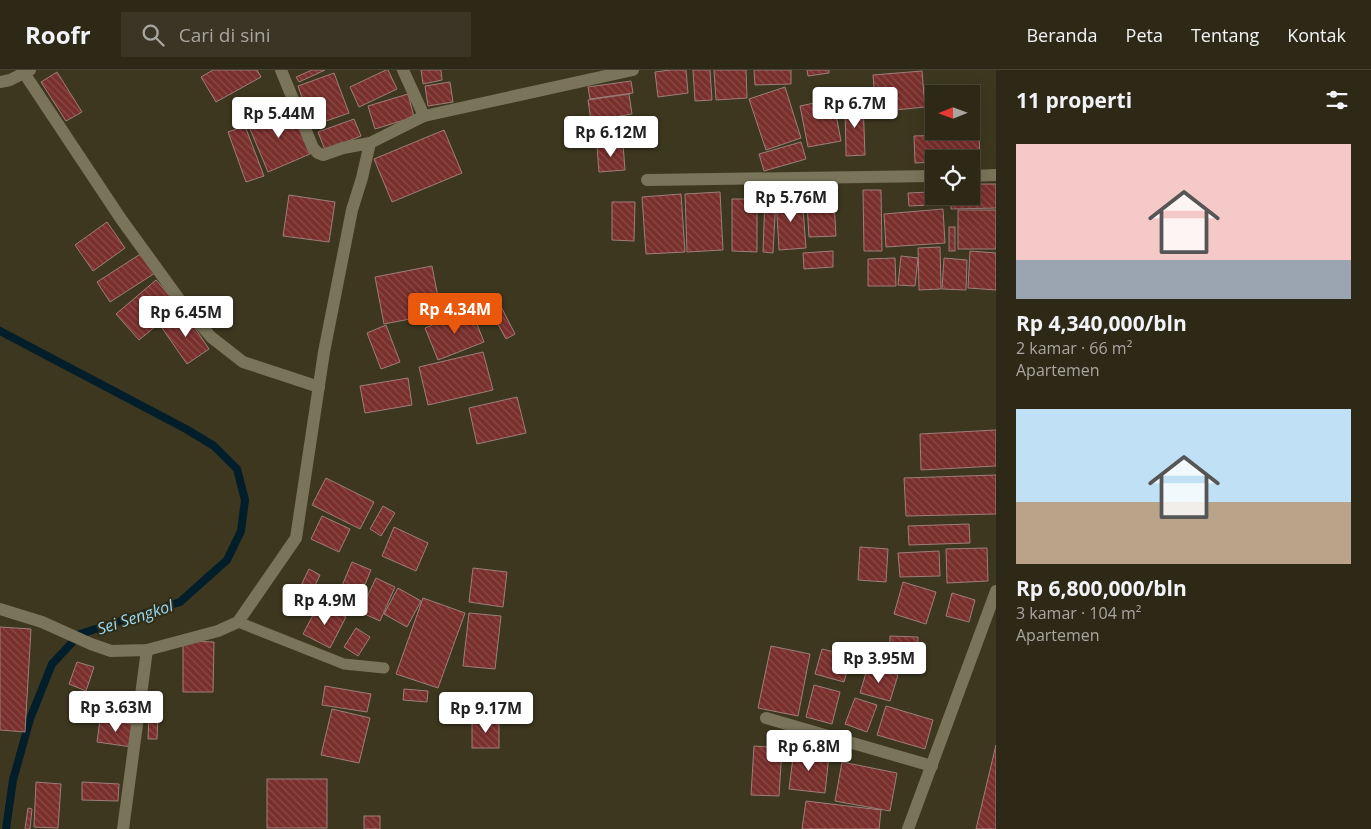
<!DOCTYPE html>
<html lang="id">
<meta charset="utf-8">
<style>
:root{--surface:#2e2917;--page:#3a3524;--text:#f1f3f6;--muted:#a7a6a1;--line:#494536;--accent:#ea580c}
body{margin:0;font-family:"Open Sans",sans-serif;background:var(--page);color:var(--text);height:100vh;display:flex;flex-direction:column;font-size:19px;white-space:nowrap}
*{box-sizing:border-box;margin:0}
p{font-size:16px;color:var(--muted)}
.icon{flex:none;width:28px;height:28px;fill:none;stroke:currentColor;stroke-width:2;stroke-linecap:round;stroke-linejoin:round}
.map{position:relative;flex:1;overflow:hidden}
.details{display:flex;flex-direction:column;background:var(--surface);width:375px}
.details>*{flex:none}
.needle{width:32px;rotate:269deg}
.fabs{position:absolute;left:925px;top:15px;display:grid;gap:10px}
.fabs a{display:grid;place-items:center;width:55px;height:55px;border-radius:0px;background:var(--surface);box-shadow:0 5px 20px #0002,0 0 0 1px var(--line);font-size:25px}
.price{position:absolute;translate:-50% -42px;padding:0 11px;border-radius:5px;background:#fff;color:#222;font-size:16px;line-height:32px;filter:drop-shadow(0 1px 2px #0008)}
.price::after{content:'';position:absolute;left:50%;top:30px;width:15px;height:11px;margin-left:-8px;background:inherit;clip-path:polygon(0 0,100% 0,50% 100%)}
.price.active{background:var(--accent);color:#fff}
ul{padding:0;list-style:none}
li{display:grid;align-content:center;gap:10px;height:265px;padding:0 20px}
li span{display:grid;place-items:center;height:155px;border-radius:0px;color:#555}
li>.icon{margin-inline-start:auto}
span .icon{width:90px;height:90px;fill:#fffc;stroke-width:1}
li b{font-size:21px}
h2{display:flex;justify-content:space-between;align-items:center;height:60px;padding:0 20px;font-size:21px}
header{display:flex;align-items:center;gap:30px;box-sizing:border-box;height:70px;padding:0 25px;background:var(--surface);border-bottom:1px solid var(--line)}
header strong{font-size:24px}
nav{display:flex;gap:28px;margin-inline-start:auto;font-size:18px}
.search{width:350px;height:45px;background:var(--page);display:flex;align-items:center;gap:12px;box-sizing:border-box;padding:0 18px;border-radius:0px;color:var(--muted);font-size:19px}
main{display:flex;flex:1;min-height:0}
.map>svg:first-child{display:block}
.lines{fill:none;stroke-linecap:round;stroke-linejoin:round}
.stream{stroke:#021e2a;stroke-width:8}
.building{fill:url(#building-back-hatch);stroke:#9d7e7b}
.lane{stroke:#7a745a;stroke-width:11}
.street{stroke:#7a745a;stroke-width:12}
.labels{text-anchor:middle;stroke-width:4;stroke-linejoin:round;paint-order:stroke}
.water-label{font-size:16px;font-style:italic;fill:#97d9f9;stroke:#322d15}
</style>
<header>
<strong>Roofr</strong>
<div class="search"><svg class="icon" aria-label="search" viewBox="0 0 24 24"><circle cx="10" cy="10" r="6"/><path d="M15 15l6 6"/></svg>Cari di sini</div>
<nav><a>Beranda</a><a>Peta</a><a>Tentang</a><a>Kontak</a></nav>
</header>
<main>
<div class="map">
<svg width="996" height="759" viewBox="0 0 996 759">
<defs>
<pattern id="building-back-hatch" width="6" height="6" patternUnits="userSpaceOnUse" patternTransform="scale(1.25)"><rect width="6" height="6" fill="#792f2c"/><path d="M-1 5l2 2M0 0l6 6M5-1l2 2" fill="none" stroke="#8b4c49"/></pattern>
</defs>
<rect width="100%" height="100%" fill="#3d371f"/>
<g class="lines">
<path class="stream" d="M 0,261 L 186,359 L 214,376 L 237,399 L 245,430 L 241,461 L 227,490 L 180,532 L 80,564 L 52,594 L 30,649 L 13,710 L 6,759"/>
</g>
<g class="building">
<path d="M 213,0 L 257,0 L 261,7 L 216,32 L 201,7 Z"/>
<path d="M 312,0 L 325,0 L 299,12 L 296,7 Z"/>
<path d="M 386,0 L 388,0 L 397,19 L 359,37 L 350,17 Z"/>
<path d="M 421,0 L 441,0 L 442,10 L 423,14 Z"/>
<path d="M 670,0 L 686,0 L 688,23 L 658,27 L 655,2 Z"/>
<path d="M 693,0 L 710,0 L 712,30 L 695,31 Z"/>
<path d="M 714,0 L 746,0 L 747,28 L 716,30 Z"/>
<path d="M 754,0 L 791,0 L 791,14 L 755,15 Z"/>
<path d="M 807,0 L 829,0 L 829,3 L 808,6 Z"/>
<path d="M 922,1 L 925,37 L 876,42 L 873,5 Z"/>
<path d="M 57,2 L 82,42 L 66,51 L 41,12 Z"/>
<path d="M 334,3 L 349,43 L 312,56 L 298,16 Z"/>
<path d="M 631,11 L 633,23 L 590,29 L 588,17 Z"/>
<path d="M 450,12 L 453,32 L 428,36 L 425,16 Z"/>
<path d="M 785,17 L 801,68 L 766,80 L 749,29 Z"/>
<path d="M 408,24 L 414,47 L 375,59 L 368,36 Z"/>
<path d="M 629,24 L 632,44 L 591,51 L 588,30 Z"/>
<path d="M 833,29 L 841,71 L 808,77 L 800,36 Z"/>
<path d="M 863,31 L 865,85 L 846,86 L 845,32 Z"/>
<path d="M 290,36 L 310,84 L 268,102 L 248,54 Z"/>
<path d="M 354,49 L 361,66 L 325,80 L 318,62 Z"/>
<path d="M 626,52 L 627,67 L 595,70 L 594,55 Z"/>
<path d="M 245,56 L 264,106 L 246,112 L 228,62 Z"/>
<path d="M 444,60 L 462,103 L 392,132 L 374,89 Z"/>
<path d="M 979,64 L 980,90 L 971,91 L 971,89 L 934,89 L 934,92 L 915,93 L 914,66 Z"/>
<path d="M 801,72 L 806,89 L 764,101 L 759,84 Z"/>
<path d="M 623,74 L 625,100 L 599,102 L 597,76 Z"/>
<path d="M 971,114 L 996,114 L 996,138 L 951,139 L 951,126 L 971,126 Z"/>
<path d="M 863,120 L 881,120 L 882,181 L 864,181 Z"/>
<path d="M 720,122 L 723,180 L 687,182 L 685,124 Z"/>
<path d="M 930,122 L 931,135 L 909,136 L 908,123 Z"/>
<path d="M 681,124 L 685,182 L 646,184 L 642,127 Z"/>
<path d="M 289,125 L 335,132 L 329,172 L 283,166 Z"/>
<path d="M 802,125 L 806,178 L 779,180 L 776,127 Z"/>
<path d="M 765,127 L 776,128 L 773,183 L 763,182 Z"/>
<path d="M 732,129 L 757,129 L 757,182 L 732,181 Z"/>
<path d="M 612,132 L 635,132 L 634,171 L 612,170 Z"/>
<path d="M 834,132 L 836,166 L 809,167 L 807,133 Z"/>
<path d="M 943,139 L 945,173 L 886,177 L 884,144 Z"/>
<rect x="958" y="140" width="38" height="39"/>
<path d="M 107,152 L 125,178 L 93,201 L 75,175 Z"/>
<rect x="949" y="157" width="6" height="24"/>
<path d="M 940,177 L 941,219 L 919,220 L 918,178 Z"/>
<path d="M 833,181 L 833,197 L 804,199 L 803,183 Z"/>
<path d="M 970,181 L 996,183 L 996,220 L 968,218 Z"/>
<path d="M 142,183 L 155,203 L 110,232 L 97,212 Z"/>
<path d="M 901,186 L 918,188 L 915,216 L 898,215 Z"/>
<path d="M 895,188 L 896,216 L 868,216 L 868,189 Z"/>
<path d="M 944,188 L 967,190 L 966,220 L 942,219 Z"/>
<path d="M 432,196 L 441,243 L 384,254 L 375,207 Z"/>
<path d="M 156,210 L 179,237 L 139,270 L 116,244 Z"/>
<path d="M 494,223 L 515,264 L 506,269 L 484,228 Z"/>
<path d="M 471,239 L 484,272 L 438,290 L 425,258 Z"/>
<path d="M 185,243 L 209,279 L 187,294 L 162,258 Z"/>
<path d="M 386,255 L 400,292 L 381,299 L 367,263 Z"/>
<path d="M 483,282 L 493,320 L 428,335 L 419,297 Z"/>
<path d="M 408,308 L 412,335 L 365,343 L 360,316 Z"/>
<path d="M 517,327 L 526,363 L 477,374 L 469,338 Z"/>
<path d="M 996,360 L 996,396 L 921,400 L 920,364 Z"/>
<path d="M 996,405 L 996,444 L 906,446 L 904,408 Z"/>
<path d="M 326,408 L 374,432 L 360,459 L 312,435 Z"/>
<path d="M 383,436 L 395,443 L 381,466 L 370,459 Z"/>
<path d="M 322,446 L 350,459 L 339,482 L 311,469 Z"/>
<path d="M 969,454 L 970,473 L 909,475 L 908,456 Z"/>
<path d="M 394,457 L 428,473 L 416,501 L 382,486 Z"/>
<path d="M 860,477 L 888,479 L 886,512 L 858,510 Z"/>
<path d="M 987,478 L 988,511 L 947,513 L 946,479 Z"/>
<path d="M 939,481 L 940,506 L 900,507 L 898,483 Z"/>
<path d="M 352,492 L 371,500 L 355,538 L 336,530 Z"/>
<path d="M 473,498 L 507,502 L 503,537 L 469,532 Z"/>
<path d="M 309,499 L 320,505 L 303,540 L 292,534 Z"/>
<path d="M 376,508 L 395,517 L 380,551 L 360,542 Z"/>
<path d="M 903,512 L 936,522 L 926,554 L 894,544 Z"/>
<path d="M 398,518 L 421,531 L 407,557 L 384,544 Z"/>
<path d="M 952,523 L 975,530 L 969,552 L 946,546 Z"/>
<path d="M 423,528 L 465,543 L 438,618 L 396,604 Z"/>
<path d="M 319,534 L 346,547 L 330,578 L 303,564 Z"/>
<path d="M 469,543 L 501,546 L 495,599 L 463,596 Z"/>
<path d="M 0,557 L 31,559 L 25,662 L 0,660 Z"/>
<path d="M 356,558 L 370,567 L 358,586 L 344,577 Z"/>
<path d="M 890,566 L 918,567 L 917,597 L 889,596 Z"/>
<path d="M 183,571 L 214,572 L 213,622 L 183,622 Z"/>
<path d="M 771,576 L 810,584 L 798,646 L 758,638 Z"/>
<path d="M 822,579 L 851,586 L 844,612 L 815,604 Z"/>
<path d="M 77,592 L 94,597 L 86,621 L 69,614 Z"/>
<path d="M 868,596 L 898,605 L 890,631 L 860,623 Z"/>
<path d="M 814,615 L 840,622 L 832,654 L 806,647 Z"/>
<path d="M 325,616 L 371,624 L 367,642 L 322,635 Z"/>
<path d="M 404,619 L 428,621 L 427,632 L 403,630 Z"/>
<path d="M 102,622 L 137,622 L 136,649 L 101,649 Z"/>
<path d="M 855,628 L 877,635 L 867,662 L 845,654 Z"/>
<path d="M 886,636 L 933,650 L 925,679 L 877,665 Z"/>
<path d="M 332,639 L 370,648 L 359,693 L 321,685 Z"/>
<path d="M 149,644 L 158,645 L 157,669 L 148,669 Z"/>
<path d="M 100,650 L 134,654 L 132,677 L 97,672 Z"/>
<rect x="472" y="650" width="27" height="28"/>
<path d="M 996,675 L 996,759 L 976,759 Z"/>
<path d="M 754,676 L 782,678 L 779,726 L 751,725 Z"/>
<path d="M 794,680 L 829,685 L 825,723 L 789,719 Z"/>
<path d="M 842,692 L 897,703 L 890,741 L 835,731 Z"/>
<rect x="267" y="709" width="60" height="49"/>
<path d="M 36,712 L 61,714 L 58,758 L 34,757 Z"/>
<path d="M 82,712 L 119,714 L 118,731 L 82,730 Z"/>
<path d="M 806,731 L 881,740 L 879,759 L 802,759 Z"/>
<path d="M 28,738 L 32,739 L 30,759 L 25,759 Z"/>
<rect x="364" y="746" width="16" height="13"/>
</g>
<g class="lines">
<path class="lane" d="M 238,552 L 344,594 L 384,598"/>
<g class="street">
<path d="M 281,0 L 313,78 L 318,83 L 323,85 L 343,78 L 370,73"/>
<path d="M 403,0 L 424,46"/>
<path d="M 24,3 L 121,149 L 179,229 L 211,267 L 243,292 L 319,317"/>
<path d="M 0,12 L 10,10 L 30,0"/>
<path d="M 971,106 L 996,105"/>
<path d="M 647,110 L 934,106"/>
<path d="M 0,539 L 42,552 L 91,574 L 111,581 L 147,580 L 218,561 L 238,552 L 296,468 L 324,282 L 352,140 L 362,108 L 370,73 L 424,46 L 633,0"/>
<path d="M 766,648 L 932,696"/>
<path d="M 123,759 L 147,580"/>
<path d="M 908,759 L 996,521"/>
</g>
</g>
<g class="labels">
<g class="water-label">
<text transform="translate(135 547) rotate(-18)" y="6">Sei Sengkol</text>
</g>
</g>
</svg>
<div class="fabs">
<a><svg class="needle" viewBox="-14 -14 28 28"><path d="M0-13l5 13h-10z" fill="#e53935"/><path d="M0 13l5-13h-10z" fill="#a7a6a1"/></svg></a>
<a><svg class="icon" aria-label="locate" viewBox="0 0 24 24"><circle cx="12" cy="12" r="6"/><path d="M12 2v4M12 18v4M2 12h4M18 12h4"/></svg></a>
</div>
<b class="price" style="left:855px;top:59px">Rp 6.7M</b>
<b class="price" style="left:279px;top:69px">Rp 5.44M</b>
<b class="price" style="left:611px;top:88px">Rp 6.12M</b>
<b class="price" style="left:791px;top:153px">Rp 5.76M</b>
<b class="price active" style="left:455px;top:265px">Rp 4.34M</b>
<b class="price" style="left:186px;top:268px">Rp 6.45M</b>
<b class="price" style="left:325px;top:556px">Rp 4.9M</b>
<b class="price" style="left:879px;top:614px">Rp 3.95M</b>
<b class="price" style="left:116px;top:663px">Rp 3.63M</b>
<b class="price" style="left:486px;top:664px">Rp 9.17M</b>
<b class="price" style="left:809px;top:702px">Rp 6.8M</b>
</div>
<section class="details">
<h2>11 properti<svg class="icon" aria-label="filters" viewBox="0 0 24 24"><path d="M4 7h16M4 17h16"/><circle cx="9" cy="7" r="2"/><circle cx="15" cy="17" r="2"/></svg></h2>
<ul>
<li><span style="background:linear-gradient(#f6c9c9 75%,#9aa5b1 0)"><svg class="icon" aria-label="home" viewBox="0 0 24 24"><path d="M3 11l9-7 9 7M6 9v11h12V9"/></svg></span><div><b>Rp 4,340,000/bln</b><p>2 kamar · 66 m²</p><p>Apartemen</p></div></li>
<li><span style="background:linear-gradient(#bfe0f5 60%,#b9a48a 0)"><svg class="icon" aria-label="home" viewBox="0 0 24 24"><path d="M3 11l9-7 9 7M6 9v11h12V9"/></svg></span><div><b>Rp 6,800,000/bln</b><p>3 kamar · 104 m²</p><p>Apartemen</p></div></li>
</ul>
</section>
</main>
